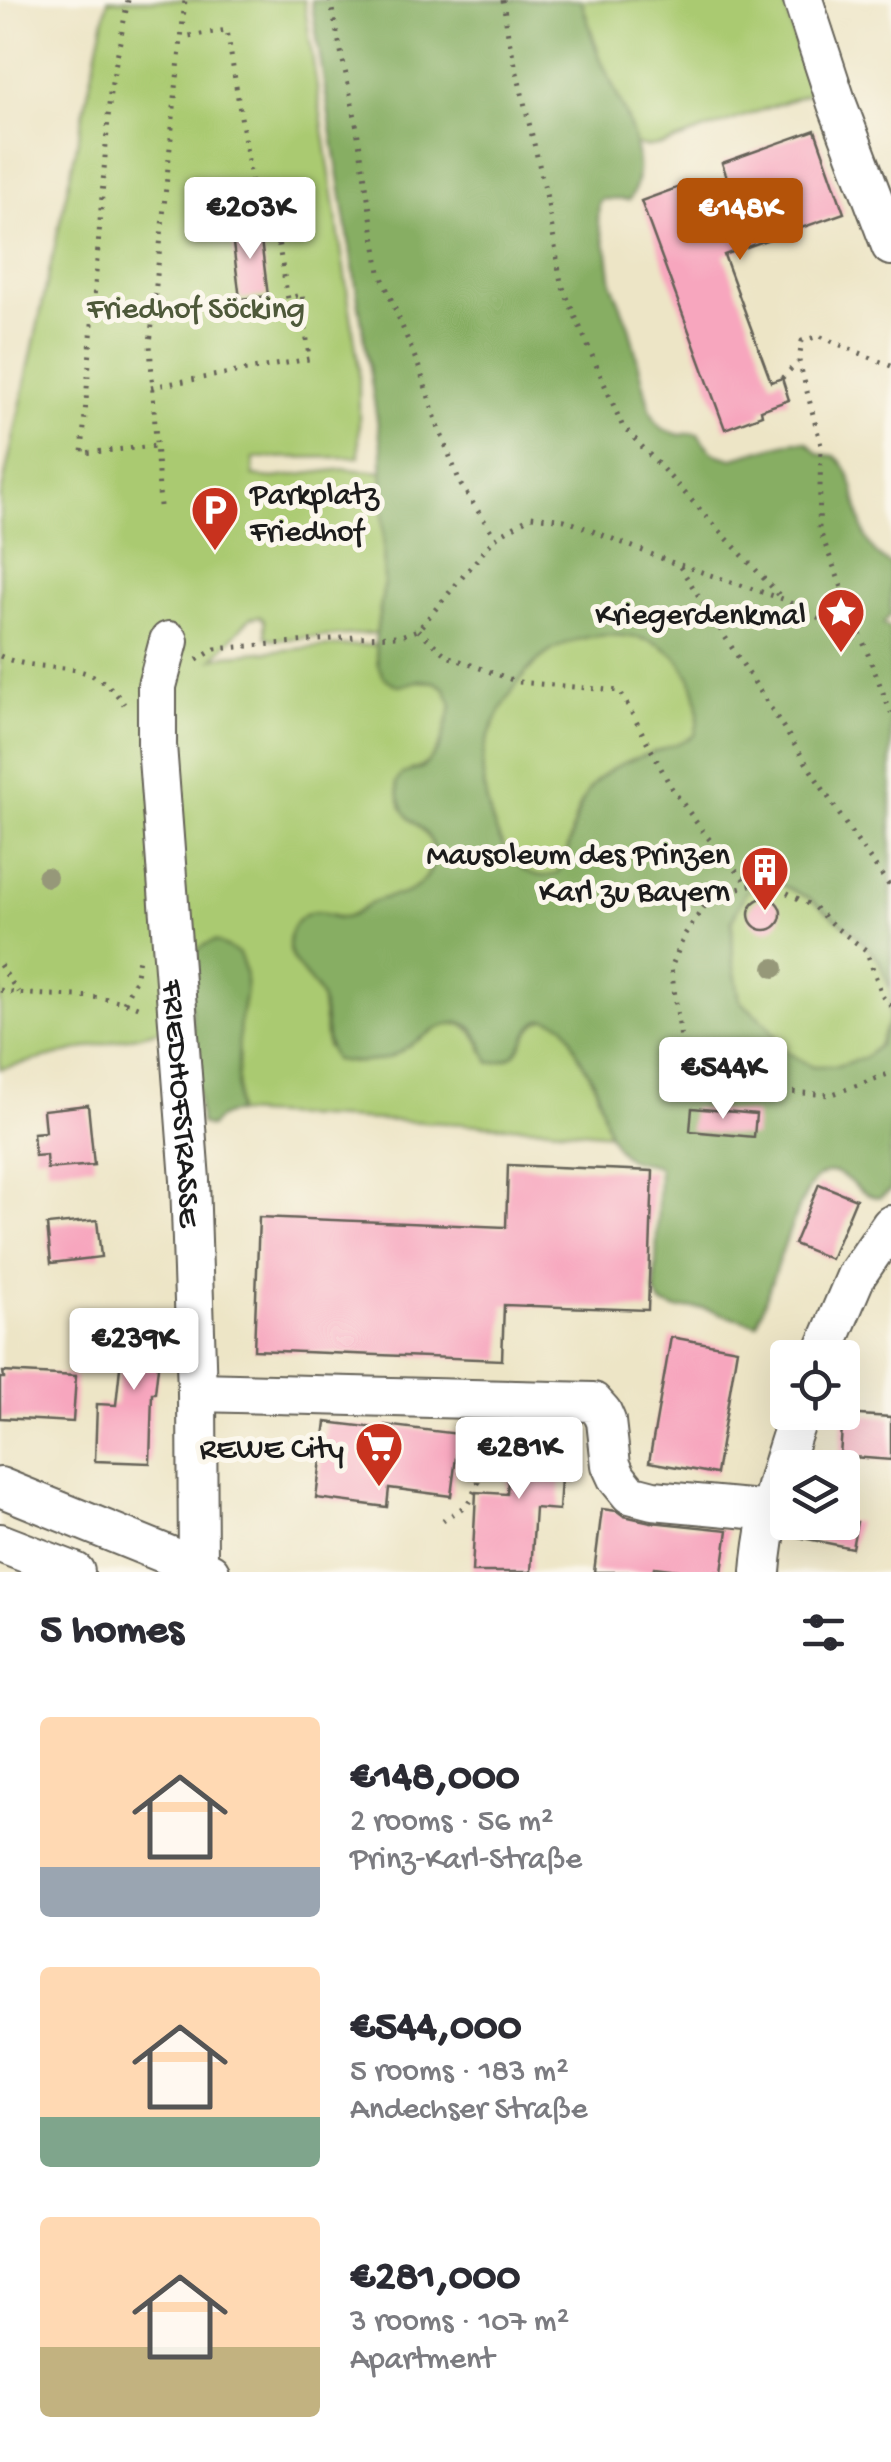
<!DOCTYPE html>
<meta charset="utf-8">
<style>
:root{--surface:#fff;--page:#f7f7f7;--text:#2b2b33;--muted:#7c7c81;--accent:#b45309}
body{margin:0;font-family:"Gochi Hand",sans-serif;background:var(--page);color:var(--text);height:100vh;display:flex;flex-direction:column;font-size:38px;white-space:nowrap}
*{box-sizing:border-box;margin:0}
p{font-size:32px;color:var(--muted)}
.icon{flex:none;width:55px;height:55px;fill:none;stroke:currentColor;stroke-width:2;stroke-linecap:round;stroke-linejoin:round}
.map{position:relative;height:1572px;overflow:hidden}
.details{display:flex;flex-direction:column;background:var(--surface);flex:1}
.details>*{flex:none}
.buttons{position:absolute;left:770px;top:1340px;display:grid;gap:20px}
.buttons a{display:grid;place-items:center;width:90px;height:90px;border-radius:10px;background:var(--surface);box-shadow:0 10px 40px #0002;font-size:50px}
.price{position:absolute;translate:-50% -85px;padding:0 22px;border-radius:10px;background:#fff;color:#222;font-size:32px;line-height:65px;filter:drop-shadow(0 2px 5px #0008)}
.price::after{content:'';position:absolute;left:50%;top:60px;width:30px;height:22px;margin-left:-15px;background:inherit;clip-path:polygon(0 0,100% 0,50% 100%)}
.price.current{background:var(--accent);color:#fff}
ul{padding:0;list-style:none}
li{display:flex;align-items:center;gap:30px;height:250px;padding:0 40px}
li span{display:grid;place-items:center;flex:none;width:280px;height:200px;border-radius:10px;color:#555}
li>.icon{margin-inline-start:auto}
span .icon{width:120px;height:120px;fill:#fffc;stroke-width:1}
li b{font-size:42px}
h2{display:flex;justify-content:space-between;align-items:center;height:120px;padding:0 40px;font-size:42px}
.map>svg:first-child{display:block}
.green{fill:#aaca71;stroke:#637346;stroke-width:2.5}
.forest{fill:#87ae63;stroke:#526540;stroke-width:2.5;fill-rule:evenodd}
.building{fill:#f7a6be}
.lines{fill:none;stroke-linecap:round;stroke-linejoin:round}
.minor-casing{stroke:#656258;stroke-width:42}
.path{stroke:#656258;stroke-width:5;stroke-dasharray:2.5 8;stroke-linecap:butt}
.minor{stroke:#fff;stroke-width:38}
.tree{fill:#969879}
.labels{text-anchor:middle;stroke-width:10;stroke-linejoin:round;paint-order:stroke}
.park-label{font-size:32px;fill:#4e593a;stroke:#fbf7ec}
.poi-label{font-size:32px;fill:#1c1c1c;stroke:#fbf7ec;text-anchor:end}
.street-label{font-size:32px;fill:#1c1c1c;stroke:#fbf7ec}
</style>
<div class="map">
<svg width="891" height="1572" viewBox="0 0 891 1572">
<rect width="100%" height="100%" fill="#fbf7ec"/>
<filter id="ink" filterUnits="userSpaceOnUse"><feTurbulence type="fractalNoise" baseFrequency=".01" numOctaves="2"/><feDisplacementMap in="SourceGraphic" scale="20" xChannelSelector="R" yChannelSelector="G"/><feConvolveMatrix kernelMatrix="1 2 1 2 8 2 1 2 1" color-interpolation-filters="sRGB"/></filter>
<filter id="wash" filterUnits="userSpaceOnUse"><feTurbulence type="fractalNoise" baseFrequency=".0048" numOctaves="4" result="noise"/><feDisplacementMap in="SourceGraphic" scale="40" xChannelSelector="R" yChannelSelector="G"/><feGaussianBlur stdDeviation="2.25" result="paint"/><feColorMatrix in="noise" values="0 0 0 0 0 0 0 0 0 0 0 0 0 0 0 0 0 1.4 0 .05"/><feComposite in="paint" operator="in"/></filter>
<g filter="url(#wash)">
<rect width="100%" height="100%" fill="#ede5c6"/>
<g class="green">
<path d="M 108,0 L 304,0 L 359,369 L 359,457 L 254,458 L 253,476 L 273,478 L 345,469 L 383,472 L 384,585 L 376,633 L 274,640 L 266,637 L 264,620 L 260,616 L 250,618 L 213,659 L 227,655 L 330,646 L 376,645 L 378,665 L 411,681 L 435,682 L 445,688 L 452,705 C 446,730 440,764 411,770 L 401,807 C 409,818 421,825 428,836 C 442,859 427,886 404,894 C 394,898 383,897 373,902 C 358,910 348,922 330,915 L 294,961 L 321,996 L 327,1047 L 351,1063 C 364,1061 379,1061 391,1056 C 423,1041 464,995 483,1051 L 525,1038 C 534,1020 553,1008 568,1030 C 574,1039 576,1051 581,1060 C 585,1067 590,1074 593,1081 C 601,1098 602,1117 611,1134 L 550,1128 L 236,1113 C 238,1086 238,1059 239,1033 C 241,1002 254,986 239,954 L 161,1030 L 0,1069 L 0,500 Z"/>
<path d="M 581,0 L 784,0 L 810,93 L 666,144 C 654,147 644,149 634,143 L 628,120 L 601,60 Z"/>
<path d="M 609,635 C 626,636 643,637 658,644 C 690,660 705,702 695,736 C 649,762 605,751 579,808 C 570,829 570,854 557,875 C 504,890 480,799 483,761 C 484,743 493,725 501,710 C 527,663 554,637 609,635 Z"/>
<path d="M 763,876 L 809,898 L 853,932 L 879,960 L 891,991 L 889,1020 L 879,1045 L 865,1058 L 837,1066 L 810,1066 L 785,1051 L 767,1024 L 740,1001 L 733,961 L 732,920 L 745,893 Z"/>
</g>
<g class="forest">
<path d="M 311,0 L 581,0 C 588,20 592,41 601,60 C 617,97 656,163 629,200 L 602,199 L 599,203 L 598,221 L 608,253 L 612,284 L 629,326 L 650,409 L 658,425 L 665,430 L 680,435 L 692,433 L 698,434 C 708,449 715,457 733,458 L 794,441 L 807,442 L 819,454 L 835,456 C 868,483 846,541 891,565 L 891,615 L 883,624 L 891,629 L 891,1190 L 879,1198 C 856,1195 848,1173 832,1172 C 827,1172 821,1175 817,1178 C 797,1196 768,1294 757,1324 L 702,1308 L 677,1309 L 661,1304 L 655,1292 L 659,1167 C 649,1162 638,1164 629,1159 C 603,1143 604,1105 594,1081 C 589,1072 582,1063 578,1054 C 573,1044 571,1034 564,1025 C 529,1006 532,1036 514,1055 C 507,1061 498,1062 490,1063 C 484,1053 481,1036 472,1028 C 450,1009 409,1050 388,1058 C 371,1063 351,1063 334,1060 C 324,1041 327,1021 322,1001 C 316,979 288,966 289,942 C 289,927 301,912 317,912 C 325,912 332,918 339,918 C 353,919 362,908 373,902 C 382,897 393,897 403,894 C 423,887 437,870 433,847 C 430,834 418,827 409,818 C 400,808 399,796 396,783 L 402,774 L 422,768 L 439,750 L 452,705 L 445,688 L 435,682 L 420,680 L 401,686 L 394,684 L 384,677 L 378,665 L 375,640 L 384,585 L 382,451 ZM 609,635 C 626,636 643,637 658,644 C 690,660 705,702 695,735 C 658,757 603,756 583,800 C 572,824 571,852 557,874 C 504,890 480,799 483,761 C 484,743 493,725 501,710 C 527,663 554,637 609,635 ZM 763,876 L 809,898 L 853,932 L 879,960 L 891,991 L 889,1020 L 879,1045 L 864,1058 L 837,1066 L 811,1066 L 785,1051 L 767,1024 L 740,1001 L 733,961 L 732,920 L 745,893 Z"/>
<path d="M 215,941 L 239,954 C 254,986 241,1001 239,1032 C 238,1059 238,1086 236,1113 C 224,1113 217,1117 210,1127 L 200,1124 L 187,958 L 206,944 Z"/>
</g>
<g id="blocks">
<g class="building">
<path d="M 815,130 L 844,213 L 724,255 L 771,382 L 782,378 L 789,400 L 761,410 L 762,415 L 725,429 L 641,201 L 682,186 L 702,241 L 743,225 L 722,163 Z"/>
<path d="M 259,224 L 268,296 L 240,299 L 231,228 Z"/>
<circle cx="765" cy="914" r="16"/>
<path d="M 88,1105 L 94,1165 L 47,1169 L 46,1155 L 35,1156 L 33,1133 L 45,1132 L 43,1110 Z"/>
<path d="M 692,1108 L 756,1114 L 754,1137 L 690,1131 Z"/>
<path d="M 508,1165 L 653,1171 L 648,1310 L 504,1305 L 502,1360 L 254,1350 L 259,1217 L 506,1227 Z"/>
<path d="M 819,1184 L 856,1199 L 831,1259 L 794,1244 Z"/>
<path d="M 97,1220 L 101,1257 L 51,1263 L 47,1225 Z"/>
<path d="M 129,1312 L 171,1314 L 170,1349 L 160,1349 L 155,1393 L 152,1393 L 150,1463 L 95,1461 L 97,1404 L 116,1405 L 121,1358 L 126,1359 Z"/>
<path d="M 671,1337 L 737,1349 L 716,1474 L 649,1462 Z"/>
<path d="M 3,1372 L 76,1376 L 73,1422 L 0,1418 L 0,1378 L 4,1378 Z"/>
<path d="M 843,1414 L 891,1417 L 891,1460 L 840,1456 Z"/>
<path d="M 326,1422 L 384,1429 L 385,1425 L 459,1434 L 451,1496 L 389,1488 L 387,1507 L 316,1498 Z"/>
<path d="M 511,1426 L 564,1429 L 559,1510 L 535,1508 L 531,1572 L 472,1572 L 476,1492 L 507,1494 Z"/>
<path d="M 602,1509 L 617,1511 L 624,1516 L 651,1522 L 728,1530 L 722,1572 L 694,1572 L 654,1567 L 653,1572 L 594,1572 Z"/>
<path d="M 791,1522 L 857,1522 L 852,1548 L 788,1535 Z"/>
</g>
</g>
</g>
<g filter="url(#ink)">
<use href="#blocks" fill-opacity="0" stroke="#656258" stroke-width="2.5"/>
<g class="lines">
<g class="minor-casing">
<g id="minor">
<path d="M 803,0 L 837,104 L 891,246"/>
<path id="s1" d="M 169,641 L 157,686 L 157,745 L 190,1180 L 197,1392 L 198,1566"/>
<path d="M 821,1358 L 856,1276 L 891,1225"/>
<path d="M 197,1392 L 593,1402 L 602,1412 L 606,1421 L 611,1465 L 617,1478 L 630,1494 L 653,1500 L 771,1511"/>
<path d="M 0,1487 L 210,1572"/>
<path d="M 0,1543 L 75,1572"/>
<path d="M 761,1572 C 765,1518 781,1463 800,1412"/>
</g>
</g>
<g class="path">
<path d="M 128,0 L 110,93 L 82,453 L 156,446"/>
<path d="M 330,0 L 355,117 L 380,272 L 420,370 L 438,426 L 461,485 L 495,537"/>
<path d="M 503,0 L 508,35 L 547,198 L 561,283 L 622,425 L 780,596"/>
<path d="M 891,366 L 819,336 L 802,341 L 799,361 L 821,445 L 819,529 L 891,713"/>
<path d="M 782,378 L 797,363"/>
<path d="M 151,387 L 309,359 L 302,294 L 288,299 L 269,189 L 253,191 L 227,30 L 182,37"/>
<path d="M 160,506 L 150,344 L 185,0"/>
<path d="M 680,567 L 852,834 L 891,888"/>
<path d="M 418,630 L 447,656 L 518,682 L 620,691 L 671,787 L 704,833 L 749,885"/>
<path d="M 0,656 C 49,678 87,651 124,704"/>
<path d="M 197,660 L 215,649 L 355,637 L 401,636 L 418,630 L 495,538 L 531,516 L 565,520 L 671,562 L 783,599 L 863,643"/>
<path d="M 0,965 L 18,992"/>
<path d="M 0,990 C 47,1000 103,989 144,1010"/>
<path d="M 124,1002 L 135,980 L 140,953"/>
<path d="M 891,1006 L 883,997 L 866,950 L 835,927 L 814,907 L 765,881 L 720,893 L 706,904 L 685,934 L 671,968 L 683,1053 L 698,1079 L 719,1087 L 830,1095 L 891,1073"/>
<path d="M 443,1521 L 468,1504 L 484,1471 L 489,1428"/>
</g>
<use href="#minor" class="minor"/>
</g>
<g class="tree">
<circle cx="47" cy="877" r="10"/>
<circle cx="774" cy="968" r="10"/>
</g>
</g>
<defs>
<g id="parking-pin" transform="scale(2.5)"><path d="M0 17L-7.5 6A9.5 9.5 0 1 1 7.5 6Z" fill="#c8321e" stroke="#fbf7ec"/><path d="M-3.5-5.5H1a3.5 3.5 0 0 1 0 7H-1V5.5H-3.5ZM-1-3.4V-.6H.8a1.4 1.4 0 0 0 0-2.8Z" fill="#fff"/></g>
<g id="sight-pin" transform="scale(2.5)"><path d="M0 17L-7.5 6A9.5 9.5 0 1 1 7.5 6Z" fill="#c8321e" stroke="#fbf7ec"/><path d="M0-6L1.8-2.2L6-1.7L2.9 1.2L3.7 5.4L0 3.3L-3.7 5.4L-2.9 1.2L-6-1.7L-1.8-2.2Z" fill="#fff"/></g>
<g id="building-pin" transform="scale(2.5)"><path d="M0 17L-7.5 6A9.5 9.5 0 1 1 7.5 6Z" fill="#c8321e" stroke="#fbf7ec"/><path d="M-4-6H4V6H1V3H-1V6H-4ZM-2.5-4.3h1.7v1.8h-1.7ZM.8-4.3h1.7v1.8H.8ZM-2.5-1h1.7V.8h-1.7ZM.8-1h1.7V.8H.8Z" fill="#fff"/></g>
<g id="supermarket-pin" transform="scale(2.5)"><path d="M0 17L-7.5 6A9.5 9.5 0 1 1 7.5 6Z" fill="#c8321e" stroke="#fbf7ec"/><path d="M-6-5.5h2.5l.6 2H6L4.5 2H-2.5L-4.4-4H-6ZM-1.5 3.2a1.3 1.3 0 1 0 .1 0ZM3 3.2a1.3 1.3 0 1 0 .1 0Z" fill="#fff"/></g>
</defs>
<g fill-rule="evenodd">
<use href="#parking-pin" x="215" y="510"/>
<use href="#sight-pin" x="841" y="612"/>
<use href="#building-pin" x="765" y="870"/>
<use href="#supermarket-pin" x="379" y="1446"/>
</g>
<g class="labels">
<g class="park-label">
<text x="196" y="317">Friedhof Söcking</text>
</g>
<g class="poi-label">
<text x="250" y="503" text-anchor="start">Parkplatz<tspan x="250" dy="37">Friedhof</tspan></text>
<text x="806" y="623">Kriegerdenkmal</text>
<text x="730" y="863">Mausoleum des Prinzen<tspan x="730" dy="37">Karl zu Bayern</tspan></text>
<text x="344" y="1457">REWE City</text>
</g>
<g class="street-label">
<text dy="11" stroke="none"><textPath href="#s1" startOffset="465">FRIEDHOFSTRASSE</textPath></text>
</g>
</g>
</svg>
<div class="buttons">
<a><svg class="icon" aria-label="locate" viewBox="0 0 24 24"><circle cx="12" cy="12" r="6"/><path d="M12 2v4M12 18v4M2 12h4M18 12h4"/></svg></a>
<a><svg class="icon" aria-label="layers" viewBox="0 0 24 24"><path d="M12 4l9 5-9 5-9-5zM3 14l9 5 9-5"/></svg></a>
</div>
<b class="price" style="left:250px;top:262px">€203K</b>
<b class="price current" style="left:740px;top:263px">€148K</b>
<b class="price" style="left:723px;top:1122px">€544K</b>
<b class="price" style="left:134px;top:1393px">€239K</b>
<b class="price" style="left:519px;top:1502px">€281K</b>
</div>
<section class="details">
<h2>5 homes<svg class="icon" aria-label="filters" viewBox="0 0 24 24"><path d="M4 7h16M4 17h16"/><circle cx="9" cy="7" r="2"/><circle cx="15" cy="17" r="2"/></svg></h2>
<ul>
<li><span style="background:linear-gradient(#ffd9b3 75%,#9aa5b1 0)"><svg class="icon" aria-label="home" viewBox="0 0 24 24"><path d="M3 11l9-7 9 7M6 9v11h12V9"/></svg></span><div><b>€148,000</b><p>2 rooms · 56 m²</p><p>Prinz-Karl-Straße</p></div></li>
<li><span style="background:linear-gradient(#ffd9b3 75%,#7fa58c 0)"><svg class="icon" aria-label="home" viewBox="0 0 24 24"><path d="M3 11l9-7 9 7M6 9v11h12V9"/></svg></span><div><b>€544,000</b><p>5 rooms · 183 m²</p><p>Andechser Straße</p></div></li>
<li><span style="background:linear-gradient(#ffd9b3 65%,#c2b280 0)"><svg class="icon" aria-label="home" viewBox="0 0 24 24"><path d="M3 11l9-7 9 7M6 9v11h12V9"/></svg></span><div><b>€281,000</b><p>3 rooms · 107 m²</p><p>Apartment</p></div></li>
</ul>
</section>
